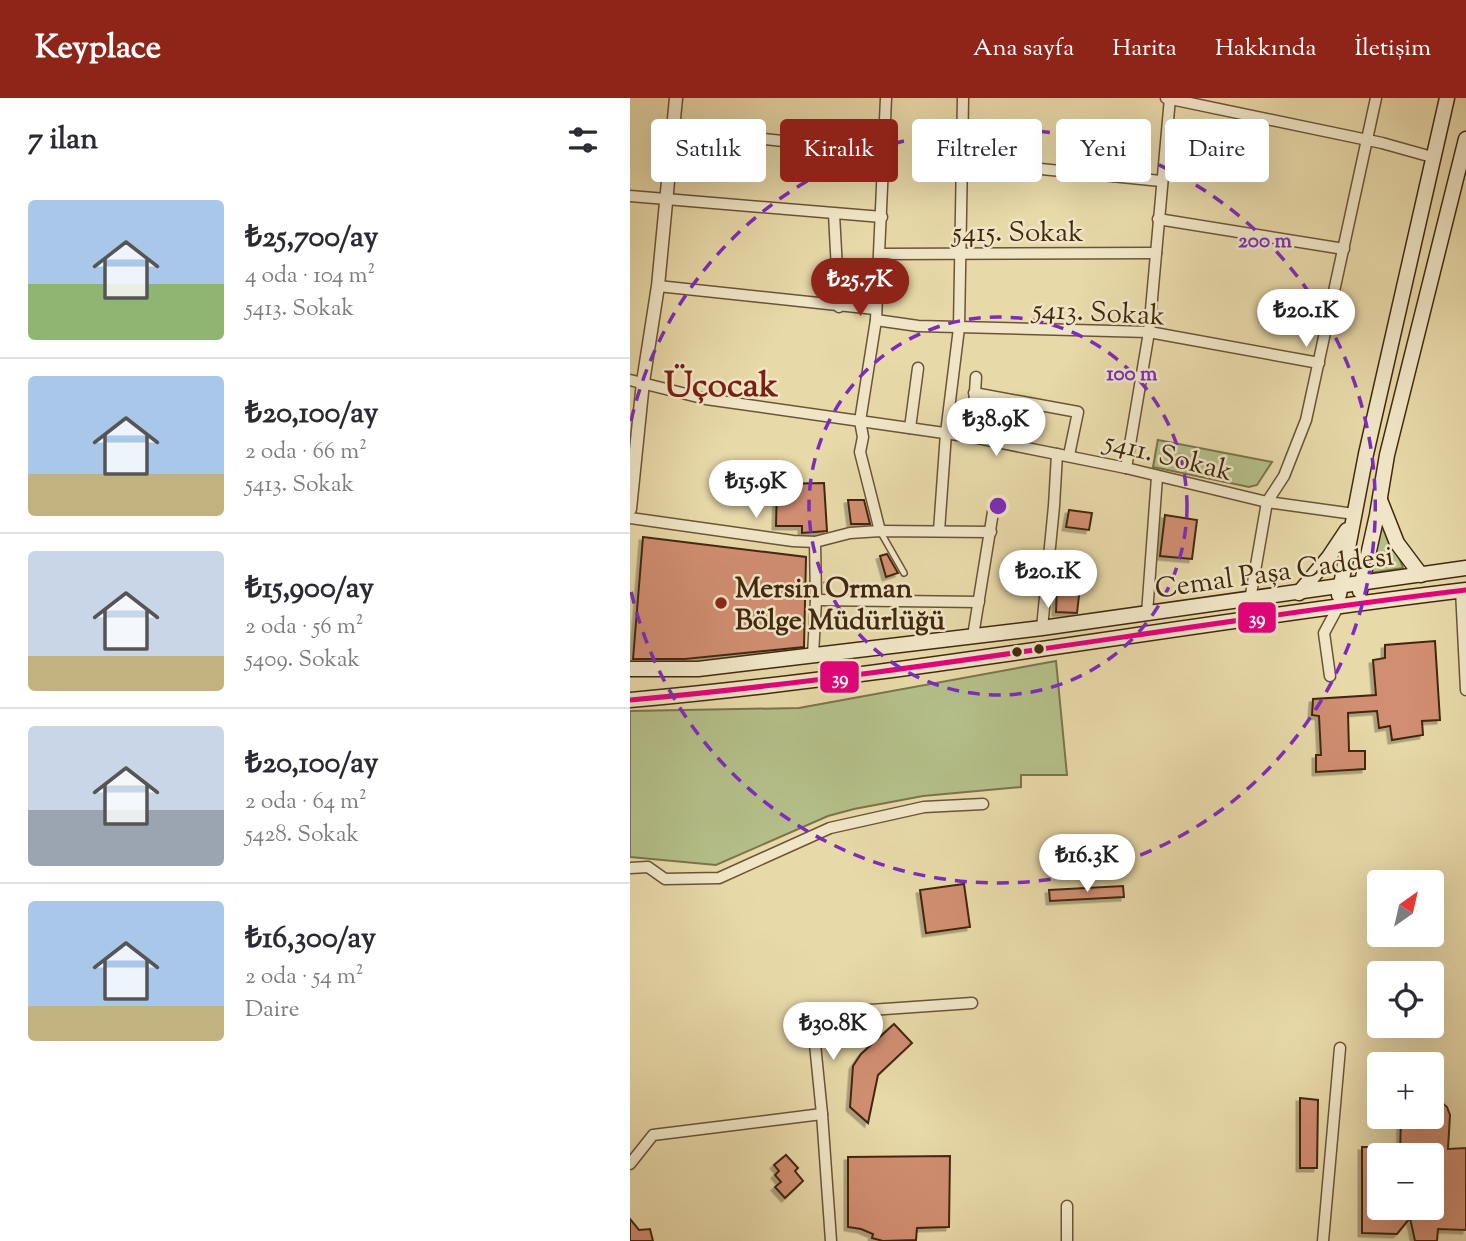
<!DOCTYPE html>
<html lang="tr">
<meta charset="utf-8">
<style>
:root{--surface:#fff;--page:#f2f2f3;--text:#2b2b33;--muted:#7c7c81;--line:#e1e1e2;--accent:#8f2418}
body{margin:0;font-family:"Sorts Mill Goudy",serif;background:var(--page);color:var(--text);height:100vh;display:flex;flex-direction:column;font-size:26px;white-space:nowrap}
*{box-sizing:border-box;margin:0}
p{font-size:23px;color:var(--muted)}
.icon{flex:none;width:38px;height:38px;fill:none;stroke:currentColor;stroke-width:2;stroke-linecap:round;stroke-linejoin:round}
.map{position:relative;flex:1;overflow:hidden}
.sheet{display:flex;flex-direction:column;background:var(--surface);width:630px}
.sheet>*{flex:none}
.top-card{position:absolute;left:21px;top:21px;width:665px;height:63px;display:flex;gap:14px}
.needle{width:46px;rotate:34deg}
.controls{position:absolute;left:737px;top:772px;display:grid;gap:14px}
.controls a{display:grid;place-items:center;width:77px;height:77px;border-radius:7px;background:var(--surface);box-shadow:0 7px 28px #0002;font-size:35px}
.price{position:absolute;translate:-50% -60px;padding:0 16px;border-radius:24px;background:#fff;color:#222;font-size:23px;line-height:46px;filter:drop-shadow(0 2px 4px #0008)}
.price::after{content:'';position:absolute;left:50%;top:42px;width:21px;height:16px;margin-left:-10px;background:inherit;clip-path:polygon(0 0,100% 0,50% 100%)}
.price.on{background:var(--accent);color:#fff}
ul{padding:0;list-style:none}
li{display:flex;align-items:center;gap:21px;height:175px;padding:0 28px}
li+li{border-top:2px solid var(--line)}
li span{display:grid;place-items:center;flex:none;width:196px;height:140px;border-radius:7px;color:#555}
li>.icon{margin-inline-start:auto}
span .icon{width:84px;height:84px;fill:#fffc;stroke-width:1}
li b{font-size:30px}
h2{display:flex;justify-content:space-between;align-items:center;height:84px;padding:0 28px;font-size:30px}
.chip{padding:0 24px;border-radius:7px;background:var(--surface);box-shadow:0 7px 28px #0002;font-size:24px;line-height:63px}
.chip.on{background:var(--accent);color:#fff}
header{display:flex;align-items:center;gap:42px;box-sizing:border-box;height:98px;padding:0 35px;background:var(--accent);color:#fff}
header strong{font-size:33px}
nav{display:flex;gap:38px;margin-inline-start:auto;font-size:24px}
main{display:flex;flex:1;min-height:0}
.map>svg:first-child{display:block}
.green{fill:#b4bf89;stroke:#7b744c;stroke-width:2}
.building{fill:#d18e72;stroke:#42280f;stroke-width:2;filter:url(#shadow)}
.lines{fill:none;stroke-linecap:round;stroke-linejoin:round}
.service-casing{stroke:#6c5436;stroke-width:8}
.minor-casing{stroke:#6c5436;stroke-width:13}
.tertiary-casing{stroke:#6c5436;stroke-width:15}
.secondary-casing{stroke:#42280f;stroke-width:17}
.service{stroke:#f0e6c7;stroke-width:5}
.minor{stroke:#f0e6c7;stroke-width:10}
.tertiary{stroke:#f0e6c7;stroke-width:12}
.secondary{stroke:#f0e6c7;stroke-width:14}
.bus-1-casing{stroke:#f0e6c7;stroke-width:10}
.bus-1{stroke:#e5007d;stroke-width:5}
.ring{fill:none;stroke:#7b2cbf;stroke-width:3.5;stroke-dasharray:12 9}
.poi-dot{fill:#8f2418;stroke:#f0e6c7;stroke-width:2.5}
.bus-dot{fill:#42280f;stroke:#f0e6c7;stroke-width:2.5}
.labels{text-anchor:middle;stroke-width:5;stroke-linejoin:round;paint-order:stroke}
.street-label{font-size:28px;fill:#42280f;stroke:#f0e6c7}
.poi-label{font-size:28px;font-weight:bold;fill:#42280f;stroke:#f0e6c7;text-anchor:start}
.district-label{font-size:35px;font-weight:bold;fill:#7a1f14;stroke:#f0e6c7}
.centre{fill:#7b2cbf;stroke:#f0e6c7;stroke-width:3.5}
.ring-label{font-size:21px;text-anchor:middle;font-weight:bold;fill:#7b2cbf;stroke:#f0e6c7;stroke-width:5;stroke-linejoin:round;paint-order:stroke}
.line-badge{stroke:#f0e6c7;stroke-width:2.5}
.badge-label{font-size:19px;text-anchor:middle;font-weight:bold;fill:#fff}
</style>
<header>
<strong>Keyplace</strong>
<nav><a>Ana sayfa</a><a>Harita</a><a>Hakkında</a><a>İletişim</a></nav>
</header>
<main>
<section class="sheet">
<h2>7 ilan<svg class="icon" aria-label="filters" viewBox="0 0 24 24"><path d="M4 7h16M4 17h16"/><circle cx="9" cy="7" r="2"/><circle cx="15" cy="17" r="2"/></svg></h2>
<ul>
<li><span style="background:linear-gradient(#a9c7e8 60%,#8fb573 0)"><svg class="icon" aria-label="home" viewBox="0 0 24 24"><path d="M3 11l9-7 9 7M6 9v11h12V9"/></svg></span><div><b>₺25,700/ay</b><p>4 oda · 104 m²</p><p>5413. Sokak</p></div></li>
<li><span style="background:linear-gradient(#a9c7e8 70%,#c2b280 0)"><svg class="icon" aria-label="home" viewBox="0 0 24 24"><path d="M3 11l9-7 9 7M6 9v11h12V9"/></svg></span><div><b>₺20,100/ay</b><p>2 oda · 66 m²</p><p>5413. Sokak</p></div></li>
<li><span style="background:linear-gradient(#c9d6e8 75%,#c2b280 0)"><svg class="icon" aria-label="home" viewBox="0 0 24 24"><path d="M3 11l9-7 9 7M6 9v11h12V9"/></svg></span><div><b>₺15,900/ay</b><p>2 oda · 56 m²</p><p>5409. Sokak</p></div></li>
<li><span style="background:linear-gradient(#c9d6e8 60%,#9aa5b1 0)"><svg class="icon" aria-label="home" viewBox="0 0 24 24"><path d="M3 11l9-7 9 7M6 9v11h12V9"/></svg></span><div><b>₺20,100/ay</b><p>2 oda · 64 m²</p><p>5428. Sokak</p></div></li>
<li><span style="background:linear-gradient(#a9c7e8 75%,#c2b280 0)"><svg class="icon" aria-label="home" viewBox="0 0 24 24"><path d="M3 11l9-7 9 7M6 9v11h12V9"/></svg></span><div><b>₺16,300/ay</b><p>2 oda · 54 m²</p><p>Daire</p></div></li>
</ul>
</section>
<div class="map">
<svg width="836" height="1143" viewBox="0 0 836 1143">
<defs>
<filter id="shadow"><feDropShadow dx="-3.5" dy="3.5" stdDeviation="0" flood-color="#0004"/></filter>
</defs>
<rect width="100%" height="100%" fill="#e8d9a9"/>
<filter id="stains"><feTurbulence type="fractalNoise" baseFrequency=".00286" numOctaves="4"/><feColorMatrix values="0 0 0 0 .2 0 0 0 0 .09 0 0 0 0 .02 0 0 0 .5 -.17"/></filter>
<radialGradient id="worn" r=".72"><stop offset=".6" stop-color="#630" stop-opacity="0"/><stop offset="1" stop-color="#630" stop-opacity=".3"/></radialGradient>
<g class="green">
<path d="M 528,341 L 528,342 L 642,364 L 627,387 L 619,389 L 523,369 Z"/>
<path d="M 752,417 L 773,470 L 740,475 Z"/>
<path d="M 426,563 L 437,677 L 391,677 L 391,689 L 293,698 L 224,711 L 198,718 L 86,767 L 0,759 L 0,613 L 169,610 Z"/>
</g>
<g class="building">
<path d="M 194,385 L 197,433 L 172,435 L 172,428 L 146,428 L 147,386 Z"/>
<path d="M 218,402 L 234,402 L 240,426 L 221,426 Z"/>
<path d="M 439,412 L 462,415 L 459,432 L 436,429 Z"/>
<path d="M 535,417 L 567,422 L 562,461 L 530,458 Z"/>
<path d="M 13,439 L 176,459 L 174,549 L 55,561 L 3,561 Z"/>
<path d="M 257,456 L 268,475 L 256,479 L 250,458 Z"/>
<path d="M 427,487 L 450,489 L 447,515 L 426,514 Z"/>
<path d="M 805,543 L 810,622 L 792,623 L 793,637 L 762,642 L 760,628 L 749,630 L 747,613 L 718,615 L 719,653 L 735,653 L 735,671 L 686,674 L 686,657 L 691,657 L 689,618 L 682,617 L 683,601 L 746,597 L 743,562 L 755,560 L 755,547 Z"/>
<path d="M 334,786 L 340,829 L 296,835 L 290,792 Z"/>
<path d="M 493,788 L 494,799 L 420,803 L 419,792 Z"/>
<path d="M 264,926 L 282,945 L 248,977 L 238,1025 L 220,1009 L 223,968 L 231,956 Z"/>
<path d="M 802,996 L 817,1009 L 820,1017 L 818,1051 L 836,1050 L 836,1132 L 808,1131 L 807,1143 L 785,1143 L 780,1120 L 767,1136 L 732,1135 L 732,1049 L 749,1049 L 749,1110 L 802,1110 L 802,1057 L 770,1057 L 771,1018 L 802,1018 Z"/>
<path d="M 670,1000 L 688,1002 L 687,1070 L 670,1070 Z"/>
<path d="M 156,1057 L 168,1070 L 165,1073 L 173,1083 L 155,1100 L 145,1089 L 151,1084 L 145,1077 L 149,1073 L 144,1067 Z"/>
<path d="M 320,1058 L 319,1129 L 287,1130 L 286,1142 L 253,1143 L 242,1140 L 243,1136 L 231,1131 L 218,1129 L 218,1059 Z"/>
<path d="M 0,1121 L 9,1132 L 20,1131 L 23,1143 L 0,1143 Z"/>
</g>
<g class="lines">
<g class="service-casing">
<path id="service" d="M 250,433 L 274,475"/>
</g>
<g class="minor-casing">
<g id="minor">
<path d="M 536,0 L 752,45 L 802,59"/>
<path d="M 43,31 L 254,54"/>
<path d="M 332,63 L 531,83"/>
<path d="M 0,98 L 252,119"/>
<path d="M 204,116 L 209,209"/>
<path d="M 528,121 L 714,151"/>
<path d="M 250,156 L 526,155"/>
<path d="M 28,188 L 245,211"/>
<path d="M 246,222 L 288,228 L 519,234 L 689,265"/>
<path d="M 0,282 L 76,301 L 342,339 L 496,370 L 637,404 L 724,416"/>
<path d="M 344,295 L 448,314 L 439,357"/>
<path d="M 280,330 L 288,270"/>
<path d="M 342,339 L 346,279"/>
<path d="M 496,370 L 519,234 L 540,0"/>
<path d="M 0,420 L 163,443 L 185,444 L 220,435 L 250,433 L 361,434"/>
<path d="M 250,433 L 230,354 L 233,339 L 230,323 L 246,222 L 256,0"/>
<path d="M 309,433 L 316,335 L 329,230 L 333,0"/>
<path d="M 831,492 L 836,592"/>
<path d="M 186,502 L 349,504"/>
<path d="M 620,502 L 637,404 L 654,378 L 676,322 L 746,0"/>
<path d="M 517,516 L 527,379"/>
<path d="M 412,530 L 424,408 L 427,356"/>
<path d="M 343,538 L 363,414"/>
<path d="M 183,557 L 186,502 L 185,444"/>
<path d="M 700,578 L 694,535 L 708,509"/>
<path d="M 0,770 L 18,769 L 35,781 L 89,780 L 200,730 L 294,709 L 353,706"/>
<path d="M 0,1066 L 23,1037 L 192,1016"/>
<path d="M 201,1143 L 192,1016 L 182,916 L 342,905"/>
<path d="M 437,1143 L 437,1108"/>
<path d="M 693,1143 L 710,950"/>
</g>
</g>
<g class="tertiary-casing">
<path id="tertiary" d="M 0,411 L 13,284 L 28,188 L 46,0"/>
</g>
<g class="secondary-casing">
<g id="secondary">
<path d="M 750,402 L 767,445 L 791,477"/>
<path d="M 730,493 L 747,417 L 757,357 L 836,41"/>
<path d="M 669,495 L 699,459 L 717,432"/>
<path d="M 709,497 L 736,356 L 817,0"/>
<path d="M 0,571 L 68,571 L 412,530 L 836,470"/>
<path d="M 0,602 C 280,577 557,525 836,492"/>
</g>
</g>
<use href="#service" class="service"/>
<use href="#minor" class="minor"/>
<use href="#tertiary" class="tertiary"/>
<use href="#secondary" class="secondary"/>
<g class="bus-1-casing">
<path id="bus-1" d="M 0,602 C 280,577 557,525 836,492"/>
</g>
<use href="#bus-1" class="bus-1"/>
</g>
<g class="ring">
<circle cx="368" cy="408" r="189"/>
<path d="M1 323A377 377 0 1 1 1 493"/>
</g>
<circle class="poi-dot" cx="91" cy="505" r="7"/>
<g class="bus-dot">
<circle cx="409" cy="551" r="6"/>
<circle cx="387" cy="554" r="6"/>
</g>
<g class="labels">
<g class="street-label">
<text x="388" y="143">5415. Sokak</text>
<text transform="translate(469 213) rotate(3)" y="10">5413. Sokak</text>
<text transform="translate(539 357) rotate(14)" y="10">5411. Sokak</text>
<text transform="translate(644 473) rotate(-8)" y="10">Cemal Paşa Caddesi</text>
</g>
<g class="poi-label">
<text x="105" y="499">Mersin Orman<tspan x="105" dy="32">Bölge Müdürlüğü</tspan></text>
</g>
<g class="district-label">
<text x="91" y="298">Üçocak</text>
</g>
</g>
<circle cx="368" cy="408" r="10" class="centre"/>
<g class="ring-label">
<text x="635" y="149">200 m</text>
<text x="502" y="282">100 m</text>
</g>
<g class="line-badge">
<rect x="607" y="503" width="40" height="33" rx="7" fill="#e5007d"/>
<rect x="189" y="562" width="41" height="34" rx="7" fill="#e5007d"/>
</g>
<g class="badge-label">
<text x="627" y="526">39</text>
<text x="210" y="586">39</text>
</g>
<rect width="100%" height="100%" filter="url(#stains)"/>
<rect width="100%" height="100%" fill="url(#worn)"/>
</svg>
<div class="controls">
<a><svg class="needle" viewBox="-14 -14 28 28"><path d="M0-13l5 13h-10z" fill="#e53935"/><path d="M0 13l5-13h-10z" fill="#7c7c81"/></svg></a>
<a><svg class="icon" aria-label="locate" viewBox="0 0 24 24"><circle cx="12" cy="12" r="6"/><path d="M12 2v4M12 18v4M2 12h4M18 12h4"/></svg></a>
<a>+</a>
<a>−</a>
</div>
<b class="price on" style="left:230px;top:220px">₺25.7K</b>
<b class="price" style="left:676px;top:251px">₺20.1K</b>
<b class="price" style="left:366px;top:360px">₺38.9K</b>
<b class="price" style="left:126px;top:422px">₺15.9K</b>
<b class="price" style="left:418px;top:512px">₺20.1K</b>
<b class="price" style="left:457px;top:796px">₺16.3K</b>
<b class="price" style="left:203px;top:964px">₺30.8K</b>
<div class="top-card">
<a class="chip">Satılık</a>
<a class="chip on">Kiralık</a>
<a class="chip">Filtreler</a>
<a class="chip">Yeni</a>
<a class="chip">Daire</a>
</div>
</div>
</main>
